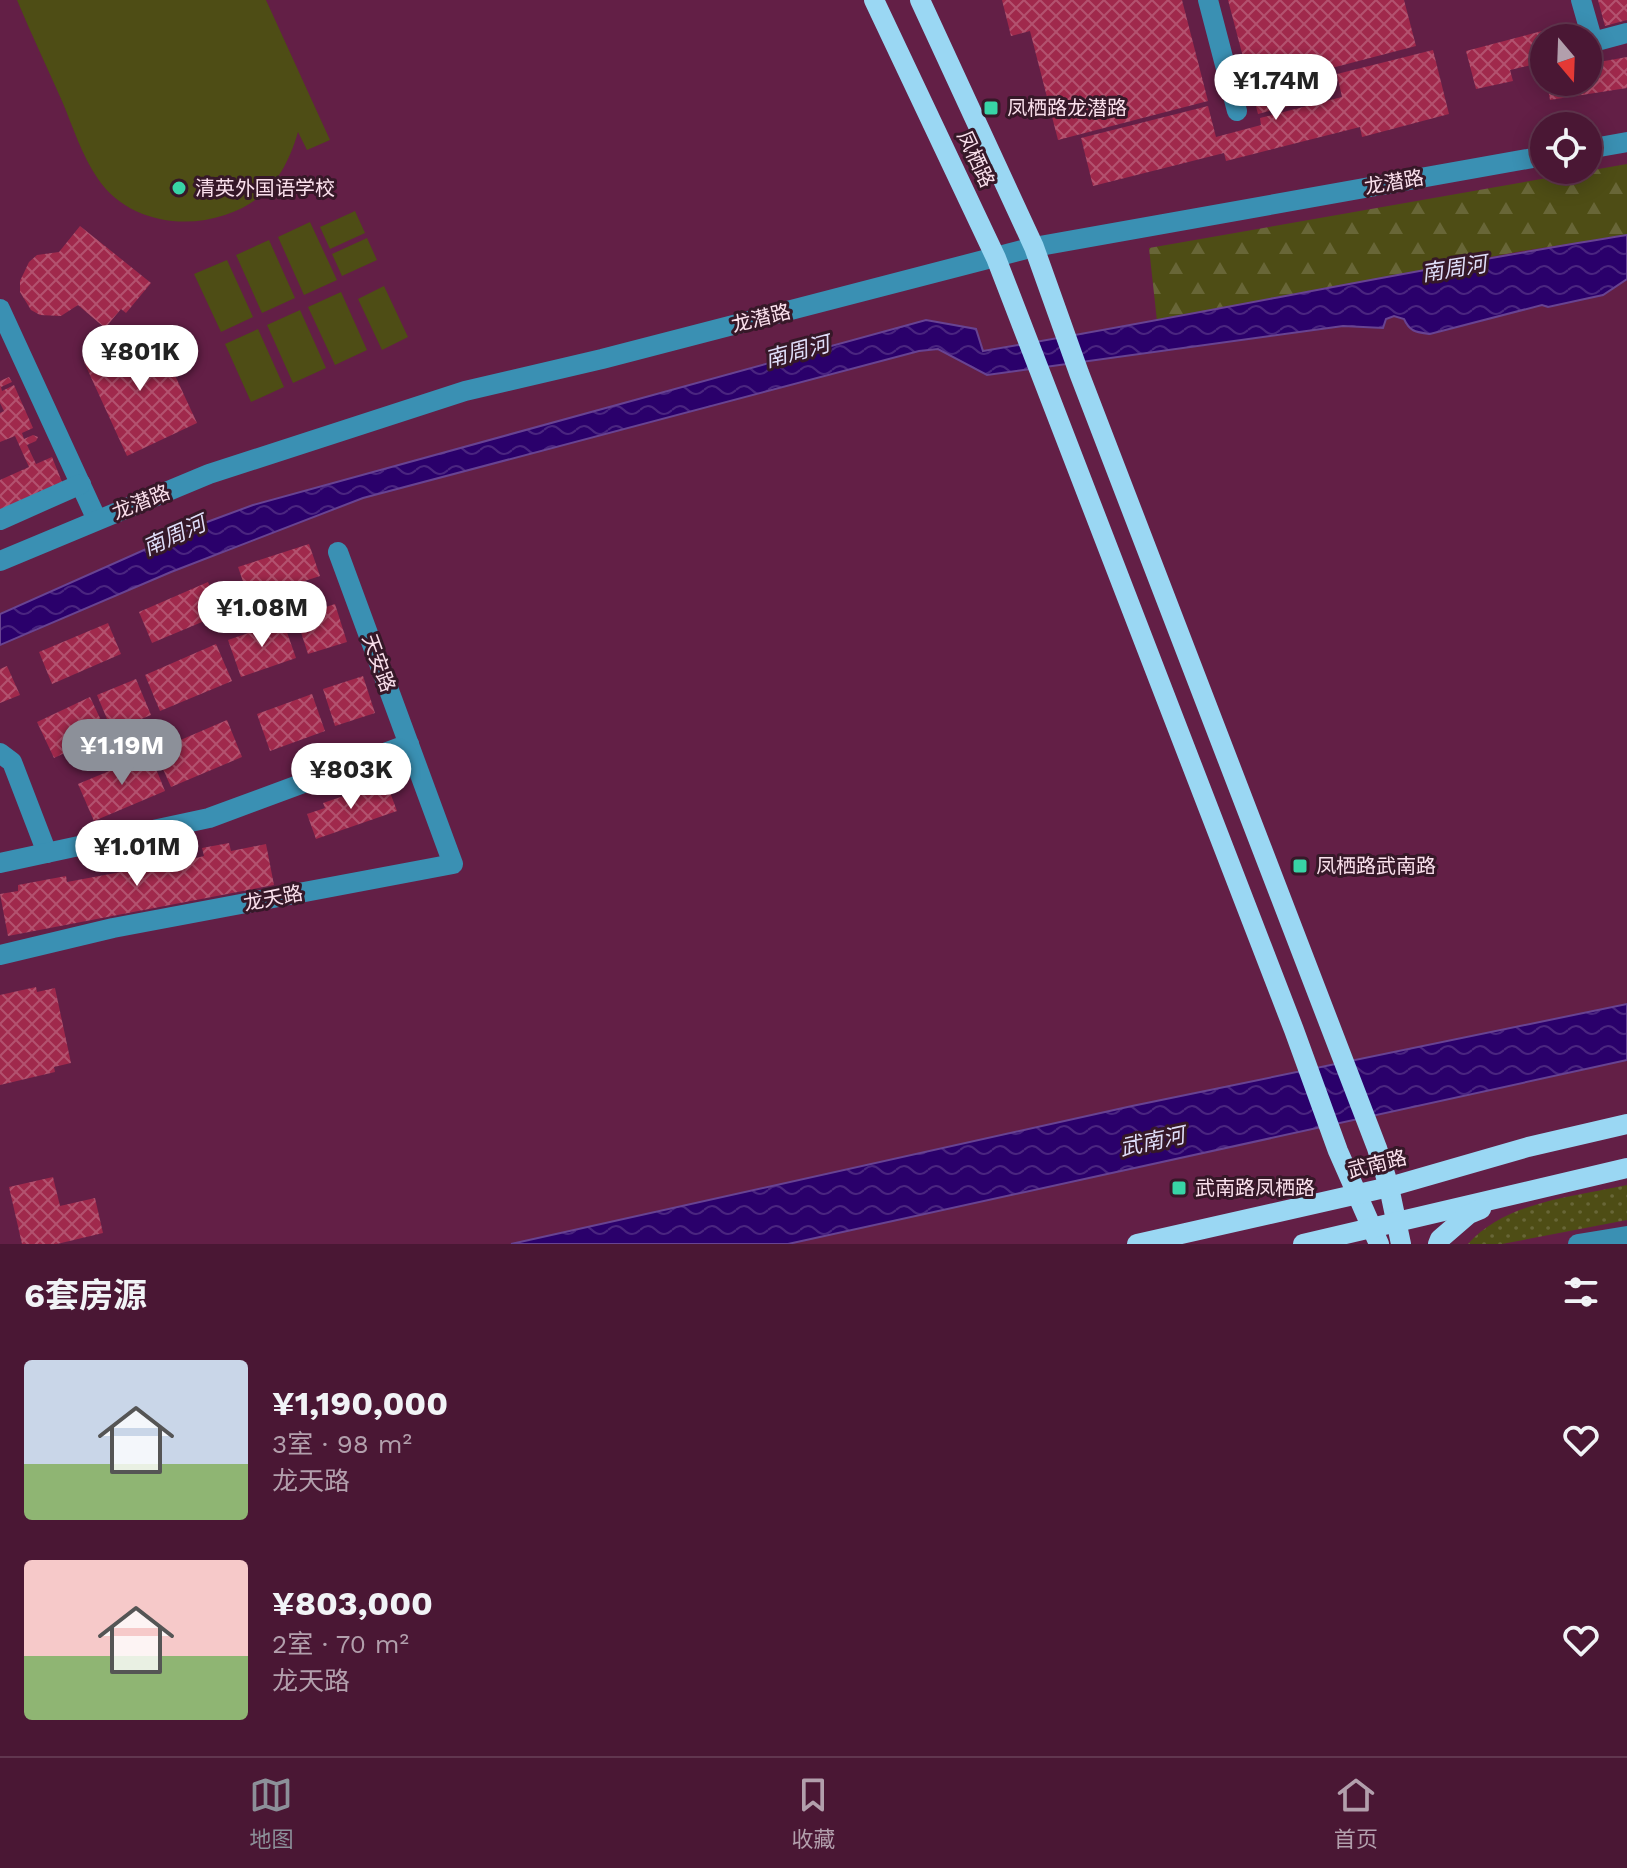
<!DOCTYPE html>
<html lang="zh">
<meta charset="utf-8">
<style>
:root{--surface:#4a1734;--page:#542440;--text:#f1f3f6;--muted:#b29fac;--line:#61364f;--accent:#8c9099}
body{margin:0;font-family:"Work Sans","Noto Sans SC",sans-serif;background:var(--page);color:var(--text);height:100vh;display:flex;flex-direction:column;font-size:30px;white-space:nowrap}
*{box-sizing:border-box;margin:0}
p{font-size:26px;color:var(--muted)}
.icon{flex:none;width:44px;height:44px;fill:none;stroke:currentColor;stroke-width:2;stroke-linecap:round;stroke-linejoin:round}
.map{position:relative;height:1244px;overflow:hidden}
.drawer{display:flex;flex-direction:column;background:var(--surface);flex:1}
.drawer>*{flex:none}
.needle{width:52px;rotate:161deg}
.fabs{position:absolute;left:1530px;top:24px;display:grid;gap:16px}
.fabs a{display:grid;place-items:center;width:72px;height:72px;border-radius:50%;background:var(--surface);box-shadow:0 4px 20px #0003,0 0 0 2px var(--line);font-size:40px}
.price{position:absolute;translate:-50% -68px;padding:0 18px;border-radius:28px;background:#fff;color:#222;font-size:26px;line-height:52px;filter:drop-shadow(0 2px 4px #0008)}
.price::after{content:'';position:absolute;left:50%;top:48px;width:24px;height:18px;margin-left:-12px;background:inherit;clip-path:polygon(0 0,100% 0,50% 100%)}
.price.active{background:var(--accent);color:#fff}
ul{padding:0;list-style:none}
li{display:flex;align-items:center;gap:24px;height:200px;padding:0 24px}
li span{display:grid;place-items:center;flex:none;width:224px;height:160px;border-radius:8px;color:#555}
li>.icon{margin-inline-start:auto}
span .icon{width:96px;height:96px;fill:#fffc;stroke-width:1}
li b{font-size:34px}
h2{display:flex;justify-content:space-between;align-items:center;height:96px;padding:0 24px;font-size:34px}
.dock{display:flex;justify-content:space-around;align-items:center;height:112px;border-top:2px solid var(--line);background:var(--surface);font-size:22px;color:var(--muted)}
.dock a{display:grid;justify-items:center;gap:4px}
.dock .active{color:var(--accent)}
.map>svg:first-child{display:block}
.forest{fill:url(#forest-firs)}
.park{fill:url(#park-dots)}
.garden{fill:#4e4d15}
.water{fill:url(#water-waves);stroke:#684392;stroke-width:2}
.building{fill:url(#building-cross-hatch)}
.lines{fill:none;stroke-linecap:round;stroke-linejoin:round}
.minor{stroke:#3a90b3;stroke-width:20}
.major{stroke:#9ad7f3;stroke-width:20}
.poi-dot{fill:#38d4a6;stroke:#361828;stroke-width:3}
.labels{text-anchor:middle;stroke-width:6;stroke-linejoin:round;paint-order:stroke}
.poi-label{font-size:20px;fill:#fae0ec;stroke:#361828;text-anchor:start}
.street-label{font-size:20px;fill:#fae0ec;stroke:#361828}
.water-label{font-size:22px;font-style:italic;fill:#dfdef9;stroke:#361828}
</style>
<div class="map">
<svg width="1627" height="1244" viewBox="0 0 1627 1244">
<defs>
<pattern id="forest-firs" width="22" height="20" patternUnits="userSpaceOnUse" patternTransform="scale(2)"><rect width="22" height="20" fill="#4e4d15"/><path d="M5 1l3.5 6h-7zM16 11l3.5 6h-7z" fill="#686637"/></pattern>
<pattern id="park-dots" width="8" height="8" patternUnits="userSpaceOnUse" patternTransform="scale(2)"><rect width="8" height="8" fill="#4e4d15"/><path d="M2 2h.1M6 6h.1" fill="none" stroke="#686637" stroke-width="1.8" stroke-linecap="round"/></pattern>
<pattern id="water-waves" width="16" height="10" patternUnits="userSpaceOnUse" patternTransform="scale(2)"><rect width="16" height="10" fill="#2a006b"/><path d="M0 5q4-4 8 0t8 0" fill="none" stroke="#4a2580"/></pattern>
<pattern id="building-cross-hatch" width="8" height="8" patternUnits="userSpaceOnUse" patternTransform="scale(2)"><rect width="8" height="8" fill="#a0294c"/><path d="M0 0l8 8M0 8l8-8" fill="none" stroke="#b3526f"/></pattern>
</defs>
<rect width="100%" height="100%" fill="#631f46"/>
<path class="forest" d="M 1627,164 L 1627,235 L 1522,251 L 1157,321 L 1149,248 Z"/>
<path class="park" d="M 1627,1185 L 1627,1220 L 1502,1244 L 1468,1244 C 1506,1201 1574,1197 1627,1185 Z"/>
<g class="garden">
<path d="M 17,0 L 266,0 L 330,140 L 307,150 L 298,132 C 286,173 267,201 225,215 C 181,230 126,220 98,179 C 82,156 73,127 62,101 C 47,67 31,34 17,0 Z"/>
<path d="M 355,211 L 365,233 L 330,249 L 320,227 Z"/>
<path d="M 310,222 L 337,280 L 304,295 L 278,237 Z"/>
<path d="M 367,238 L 377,260 L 342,276 L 332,254 Z"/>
<path d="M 269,240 L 295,298 L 262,313 L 236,255 Z"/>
<path d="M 227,260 L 253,317 L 221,332 L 194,274 Z"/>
<path d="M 384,286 L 408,337 L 382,350 L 358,299 Z"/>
<path d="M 341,292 L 367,350 L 335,365 L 308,307 Z"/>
<path d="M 300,310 L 326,368 L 293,383 L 267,325 Z"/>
<path d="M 258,329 L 284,387 L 251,402 L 225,344 Z"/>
</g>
<g class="water">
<path d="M 1627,235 L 1627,279 L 1603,295 L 1548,307 L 1542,305 L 1430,334 C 1416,332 1410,332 1404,319 L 1394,316 L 1386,319 L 1383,328 L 1343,326 L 987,375 L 938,349 L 919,351 L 363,498 L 171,572 L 0,645 L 0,614 L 207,522 L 253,505 L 926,320 L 976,329 L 983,351 C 1198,315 1412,269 1627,235 Z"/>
<path d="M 1627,1004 L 1627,1060 L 788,1244 L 511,1244 L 1132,1106 Z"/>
</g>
<g class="building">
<path d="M 1002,0 L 1182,0 L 1208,101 L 1058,140 L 1030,31 L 1011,36 Z"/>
<path d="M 1228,0 L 1404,0 L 1416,46 L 1324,70 L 1331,95 L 1258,114 Z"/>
<path d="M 1598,0 L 1627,0 L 1627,20 L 1605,26 Z"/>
<path d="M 1557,27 L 1560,38 L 1544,38 L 1544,62 L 1510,70 L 1513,81 L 1476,89 L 1466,51 Z"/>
<path d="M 1433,50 L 1449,114 L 1362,137 L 1360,127 L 1226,161 L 1224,153 L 1093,186 L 1081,138 L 1208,106 L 1216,137 L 1261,125 L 1260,118 L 1342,97 L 1337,74 Z"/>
<path d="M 1627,57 L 1627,88 L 1550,100 L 1547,82 L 1588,82 L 1588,64 Z"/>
<path d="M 80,226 L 151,283 L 126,313 L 121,309 L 105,328 L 78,305 L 61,316 L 40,315 L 31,310 L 20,292 L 20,281 L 29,262 L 37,255 L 59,252 Z"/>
<path d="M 154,330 L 197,423 L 127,456 L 84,362 Z"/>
<path d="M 9,377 L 12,382 L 1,387 L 2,391 L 14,385 L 33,428 L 22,433 L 24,439 L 33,435 L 38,437 L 36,441 L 27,445 L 36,464 L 52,457 L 62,482 L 0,510 L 0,480 L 29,467 L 15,436 L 0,442 L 0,413 L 4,411 L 0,403 L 0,381 Z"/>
<path d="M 309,544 L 320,576 L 249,599 L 238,567 Z"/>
<path d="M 208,582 L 221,614 L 152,643 L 139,612 Z"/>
<path d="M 335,604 L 347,642 L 308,654 L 296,617 Z"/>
<path d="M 283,621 L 296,658 L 241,677 L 228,640 Z"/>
<path d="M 108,623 L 121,654 L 52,684 L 39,652 Z"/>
<path d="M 216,644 L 232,681 L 160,711 L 145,675 Z"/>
<path d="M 7,666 L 20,695 L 0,703 L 0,669 Z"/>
<path d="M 363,676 L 375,713 L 335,726 L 323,689 Z"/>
<path d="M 136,679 L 151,715 L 112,731 L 97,695 Z"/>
<path d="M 312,694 L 325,731 L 270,751 L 257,714 Z"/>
<path d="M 90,697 L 107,733 L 54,758 L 37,722 Z"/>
<path d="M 227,720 L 242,757 L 171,787 L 155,751 Z"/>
<path d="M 150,754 L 165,791 L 94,821 L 78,784 Z"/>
<path d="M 370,787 L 372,793 L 388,787 L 397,811 L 316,839 L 307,814 L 325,808 L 323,803 Z"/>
<path d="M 229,843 L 231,851 L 266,844 L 274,885 L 8,936 L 0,894 L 18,891 L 18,885 L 66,876 L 67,882 L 169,863 L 168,854 L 195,849 L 196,858 L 204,856 L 202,848 Z"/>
<path d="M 36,987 L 37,992 L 55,988 L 71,1063 L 54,1067 L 55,1072 L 0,1085 L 0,995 Z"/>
<path d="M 53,1177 L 60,1206 L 95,1198 L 103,1233 L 57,1244 L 22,1244 L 9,1187 Z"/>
</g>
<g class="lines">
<g class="minor">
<path d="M 1208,0 L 1237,111"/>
<path d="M 1581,0 L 1593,42 L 1627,33"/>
<path d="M 1588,149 L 1627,142"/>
<path d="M 0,309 L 97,520"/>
<path d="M 0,520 L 81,484"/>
<path d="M 0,561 L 209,474 L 465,391 L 602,359 L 1034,247 L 1544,156"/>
<path d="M 0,753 L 12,762 L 47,853"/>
<path d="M 0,863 L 209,818 L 409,744"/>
<path d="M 0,955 L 113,928 L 453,864 L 338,552"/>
<path d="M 1578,1244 L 1627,1236"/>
</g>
<g class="major">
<path d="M 874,0 L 996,258 L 1294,1030 L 1338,1151 L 1379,1244"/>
<path d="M 920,0 L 1034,247 L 1079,373 L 1377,1148 L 1389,1187 L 1401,1244"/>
<path d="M 1137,1244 L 1389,1187 L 1528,1147 L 1627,1124"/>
<path d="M 1303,1244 L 1627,1168"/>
<path d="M 1438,1244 L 1440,1239 L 1469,1214 L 1481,1209"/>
</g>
</g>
<g class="poi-dot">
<rect x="983" y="100" width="16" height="16" rx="4"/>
<circle cx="179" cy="188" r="8"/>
<rect x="1292" y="858" width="16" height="16" rx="4"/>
<rect x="1171" y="1180" width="16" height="16" rx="4"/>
</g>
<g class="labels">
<g class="poi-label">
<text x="1007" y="115">凤栖路龙潜路</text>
<text x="195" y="195">清英外国语学校</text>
<text x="1316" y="873">凤栖路武南路</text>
<text x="1195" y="1195">武南路凤栖路</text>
</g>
<g class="street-label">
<text transform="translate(976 159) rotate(65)" y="7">凤栖路</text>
<text transform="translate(1394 182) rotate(-10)" y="7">龙潜路</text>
<text transform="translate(761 318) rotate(-14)" y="7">龙潜路</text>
<text transform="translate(141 502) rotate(-22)" y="7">龙潜路</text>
<text transform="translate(379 663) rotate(70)" y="7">天安路</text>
<text transform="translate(273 898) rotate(-11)" y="7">龙天路</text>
<text transform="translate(1377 1164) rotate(-14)" y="7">武南路</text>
</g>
<g class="water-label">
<text transform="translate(1454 268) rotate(-9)" y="8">南周河</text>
<text transform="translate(797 351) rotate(-15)" y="8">南周河</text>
<text transform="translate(174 535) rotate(-24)" y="8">南周河</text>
<text transform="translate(1152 1141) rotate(-12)" y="8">武南河</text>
</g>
</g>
</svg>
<div class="fabs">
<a><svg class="needle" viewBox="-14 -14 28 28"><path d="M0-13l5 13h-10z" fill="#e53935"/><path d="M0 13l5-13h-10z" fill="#b29fac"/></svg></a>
<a><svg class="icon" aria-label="locate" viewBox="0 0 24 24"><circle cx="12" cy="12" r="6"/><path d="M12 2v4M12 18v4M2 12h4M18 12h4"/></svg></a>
</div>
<b class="price" style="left:1276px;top:122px">¥1.74M</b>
<b class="price" style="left:140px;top:393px">¥801K</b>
<b class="price" style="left:262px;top:649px">¥1.08M</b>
<b class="price active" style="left:122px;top:787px">¥1.19M</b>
<b class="price" style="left:351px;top:811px">¥803K</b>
<b class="price" style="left:137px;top:888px">¥1.01M</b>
</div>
<section class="drawer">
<h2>6套房源<svg class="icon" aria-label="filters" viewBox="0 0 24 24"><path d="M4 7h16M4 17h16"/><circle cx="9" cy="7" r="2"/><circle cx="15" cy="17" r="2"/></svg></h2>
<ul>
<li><span style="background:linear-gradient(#c9d6e8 65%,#8fb573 0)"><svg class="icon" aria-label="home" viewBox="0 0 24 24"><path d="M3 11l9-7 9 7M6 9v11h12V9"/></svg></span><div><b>¥1,190,000</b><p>3室 · 98 m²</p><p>龙天路</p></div><svg class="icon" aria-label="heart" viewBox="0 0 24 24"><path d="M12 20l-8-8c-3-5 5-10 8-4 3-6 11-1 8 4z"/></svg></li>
<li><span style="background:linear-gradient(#f6c9c9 60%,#8fb573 0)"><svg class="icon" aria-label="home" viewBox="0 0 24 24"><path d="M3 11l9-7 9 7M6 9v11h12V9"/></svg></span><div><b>¥803,000</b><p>2室 · 70 m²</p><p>龙天路</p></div><svg class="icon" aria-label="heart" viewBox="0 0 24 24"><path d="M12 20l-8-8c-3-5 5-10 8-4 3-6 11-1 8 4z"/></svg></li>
</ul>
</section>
<nav class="dock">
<a class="active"><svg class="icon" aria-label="map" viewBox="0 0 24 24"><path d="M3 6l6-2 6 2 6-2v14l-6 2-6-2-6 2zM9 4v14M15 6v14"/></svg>地图</a>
<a><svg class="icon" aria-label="saved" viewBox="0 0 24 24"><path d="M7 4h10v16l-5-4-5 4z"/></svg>收藏</a>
<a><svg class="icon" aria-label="home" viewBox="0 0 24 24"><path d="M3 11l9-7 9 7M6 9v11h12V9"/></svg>首页</a>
</nav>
